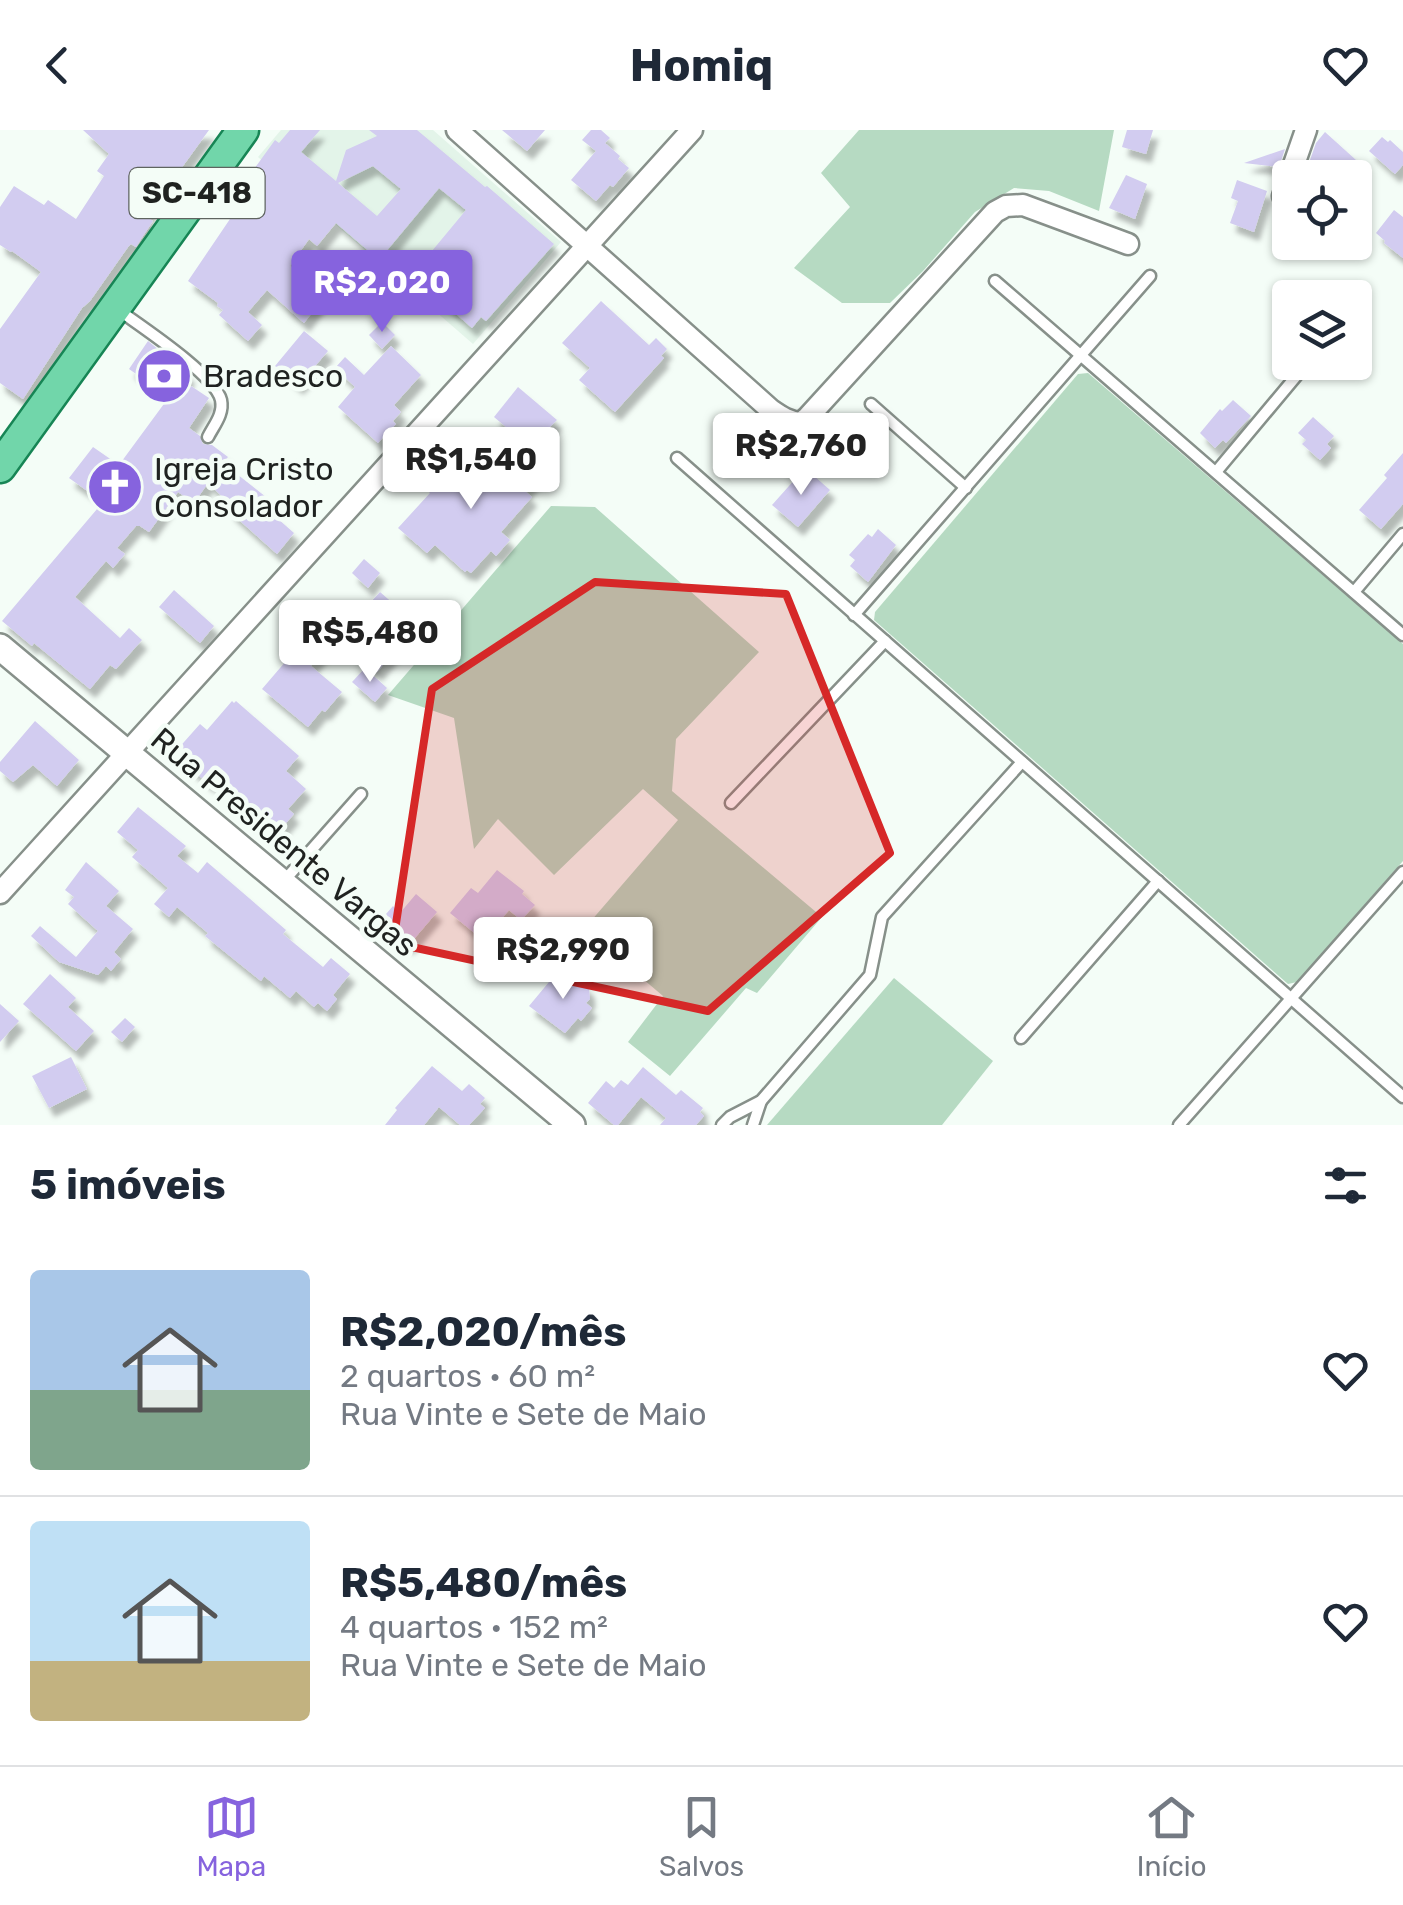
<!DOCTYPE html>
<html lang="pt">
<meta charset="utf-8">
<style>
:root{--surface:#fff;--page:#f6f6f7;--text:#1f2937;--muted:#747a83;--line:#e0e1e3;--accent:#8663de}
body{margin:0;font-family:Rubik,sans-serif;background:var(--page);color:var(--text);height:100vh;display:flex;flex-direction:column;font-size:38px;white-space:nowrap}
*{box-sizing:border-box;margin:0}
p{font-size:32px;color:var(--muted)}
.icon{flex:none;width:55px;height:55px;fill:none;stroke:currentColor;stroke-width:2;stroke-linecap:round;stroke-linejoin:round}
.map{position:relative;height:995px;overflow:hidden}
.drawer{display:flex;flex-direction:column;background:var(--surface);flex:1}
.drawer>*{flex:none}
.fabs{position:absolute;left:1272px;top:30px;display:grid;gap:20px}
.fabs a{display:grid;place-items:center;width:100px;height:100px;border-radius:10px;background:var(--surface);box-shadow:0 2px 8px #0004;font-size:50px}
.price{position:absolute;translate:-50% -85px;padding:0 22px;border-radius:10px;background:#fff;color:#222;font-size:32px;line-height:65px;filter:drop-shadow(0 2px 5px #0008)}
.price::after{content:'';position:absolute;left:50%;top:60px;width:30px;height:22px;margin-left:-15px;background:inherit;clip-path:polygon(0 0,100% 0,50% 100%)}
.price.on{background:var(--accent);color:#fff}
ul{padding:0;list-style:none}
li{display:flex;align-items:center;gap:30px;height:250px;padding:0 30px}
li+li{border-top:2px solid var(--line)}
li span{display:grid;place-items:center;flex:none;width:280px;height:200px;border-radius:10px;color:#555}
li>.icon{margin-inline-start:auto}
span .icon{width:120px;height:120px;fill:#fffc;stroke-width:1}
li b{font-size:42px}
h2{display:flex;justify-content:space-between;align-items:center;height:120px;padding:0 30px;font-size:42px}
header{display:flex;justify-content:space-between;align-items:center;height:130px;padding:0 30px;background:var(--surface);font-size:45px;font-weight:700}
.menu{display:flex;justify-content:space-around;align-items:center;height:140px;border-top:2px solid var(--line);background:var(--surface);font-size:28px;color:var(--muted)}
.menu a{display:grid;justify-items:center;gap:5px}
.menu .on{color:var(--accent)}
.map>svg:first-child{display:block}
.built{fill:#e3f4e9}
.green{fill:#b6dac2}
.building{fill:#d2ccf0;fill-rule:evenodd;filter:url(#shadow)}
.lines{fill:none;stroke-linecap:round;stroke-linejoin:round}
.service-casing{stroke:#87908a;stroke-width:15}
.minor-casing{stroke:#87908a;stroke-width:25}
.tertiary-casing{stroke:#87908a;stroke-width:30}
.primary-casing{stroke:#178555;stroke-width:35}
.service{stroke:#fff;stroke-width:10}
.minor{stroke:#fff;stroke-width:20}
.tertiary{stroke:#fff;stroke-width:25}
.primary{stroke:#71d6aa;stroke-width:30}
.marked{fill:#d62828;fill-opacity:0.2;stroke:#d62828;stroke-width:8;stroke-linejoin:round}
.labels{text-anchor:middle;stroke-width:9;stroke-linejoin:round;paint-order:stroke}
.shield{fill:#f4fdf7;stroke:#5f6460;stroke-width:2.5}
.shield-label{font-size:30px;font-weight:bold;fill:#1f2220}
.poi-label{font-size:32px;fill:#1f2220;stroke:#f4fdf7;text-anchor:start}
.street-label{font-size:32px;fill:#1f2220;stroke:#f4fdf7}
</style>
<header><svg class="icon" aria-label="back" viewBox="0 0 24 24"><path d="M15 5l-7 7 7 7"/></svg>Homiq<svg class="icon" aria-label="heart" viewBox="0 0 24 24"><path d="M12 20l-8-8c-3-5 5-10 8-4 3-6 11-1 8 4z"/></svg></header>
<div class="map">
<svg width="1403" height="995" viewBox="0 0 1403 995">
<defs>
<filter id="shadow"><feDropShadow dx="5.5" dy="9" stdDeviation="2.5" flood-color="#0004"/></filter>
</defs>
<rect width="100%" height="100%" fill="#f4fdf7"/>
<path class="built" d="M 281,0 L 433,0 L 561,112 L 473,214 L 258,27 Z"/>
<g class="green">
<path d="M 859,0 L 1114,0 L 1099,81 L 1049,61 L 1014,58 L 975,82 L 923,141 L 890,173 L 842,173 L 794,138 L 850,77 L 821,43 Z"/>
<path d="M 1088,243 L 1403,514 L 1403,731 L 1297,852 L 1288,854 L 874,490 L 875,482 L 1078,244 Z"/>
<path d="M 551,376 L 595,377 L 759,522 L 676,609 L 672,661 L 822,787 L 757,863 L 746,858 L 670,946 L 628,912 L 663,866 L 584,799 L 678,690 L 643,659 L 554,745 L 498,689 L 474,719 L 454,588 L 388,565 Z"/>
<path d="M 894,848 L 993,931 L 942,995 L 767,995 Z"/>
</g>
<g class="building">
<path d="M 83,0 L 209,0 L 146,87 L 153,91 L 141,109 L 136,117 L 131,114 L 128,117 L 90,171 L 82,178 L 23,269 L 0,253 L 0,199 L 41,142 L 12,121 L 11,122 L 0,115 L 0,77 L 14,56 L 44,75 L 48,70 L 76,89 L 104,46 L 97,41 L 109,24 Z"/>
<path d="M 290,0 L 320,0 L 301,22 L 336,51 L 346,20 L 377,6 L 369,0 L 417,0 L 485,57 L 487,56 L 554,114 L 486,191 L 481,187 L 472,198 L 412,145 L 466,80 L 439,58 L 379,130 L 336,93 L 317,116 L 309,109 L 290,136 L 325,166 L 304,193 L 267,160 L 248,182 L 262,195 L 248,211 L 219,185 L 223,180 L 217,176 L 218,173 L 188,151 L 251,58 L 244,53 L 275,10 L 279,13 ZM 373,36 L 401,59 L 377,86 L 338,53 Z"/>
<path d="M 502,0 L 545,0 L 527,21 Z"/>
<path d="M 591,0 L 601,0 L 610,8 L 605,13 L 620,26 L 618,29 L 629,38 L 613,57 L 610,55 L 596,71 L 571,50 L 596,21 L 582,10 Z"/>
<path d="M 1127,0 L 1153,0 L 1146,24 L 1122,17 Z"/>
<path d="M 1325,2 L 1356,30 L 1341,48 L 1309,48 L 1305,44 L 1316,13 Z"/>
<path d="M 1382,7 L 1388,12 L 1390,10 L 1403,22 L 1403,35 L 1395,44 L 1369,21 Z"/>
<path d="M 1285,19 L 1279,37 L 1244,33 Z"/>
<path d="M 1126,45 L 1147,54 L 1135,89 L 1109,78 Z"/>
<path d="M 1237,50 L 1267,61 L 1254,102 L 1230,93 L 1238,71 L 1231,68 Z"/>
<path d="M 1394,80 L 1403,87 L 1403,128 L 1384,113 L 1385,111 L 1376,103 Z"/>
<path d="M 601,171 L 649,215 L 656,208 L 667,219 L 661,226 L 664,228 L 615,282 L 579,250 L 590,238 L 562,213 Z"/>
<path d="M 382,192 L 395,205 L 382,219 L 369,205 Z"/>
<path d="M 304,201 L 328,221 L 298,256 L 275,236 Z"/>
<path d="M 148,211 L 190,245 L 185,252 L 209,268 L 189,298 L 200,306 L 203,314 L 212,315 L 228,327 L 223,333 L 266,367 L 261,374 L 294,403 L 277,424 L 229,381 L 232,376 L 208,353 L 194,373 L 178,362 L 149,402 L 140,396 L 136,396 L 117,418 L 125,424 L 113,438 L 106,431 L 75,467 L 120,508 L 129,498 L 142,510 L 116,539 L 110,535 L 90,559 L 34,513 L 32,516 L 2,491 L 103,372 L 69,348 L 93,317 L 119,335 L 169,267 L 129,239 Z"/>
<path d="M 391,216 L 421,245 L 394,275 L 401,282 L 393,291 L 396,294 L 378,313 L 338,277 L 355,257 L 335,238 L 345,227 L 364,245 Z"/>
<path d="M 518,257 L 557,290 L 530,317 L 494,287 Z"/>
<path d="M 1233,270 L 1251,286 L 1226,313 L 1223,310 L 1215,318 L 1200,303 L 1220,279 L 1222,281 Z"/>
<path d="M 1313,287 L 1334,306 L 1327,314 L 1331,318 L 1320,330 L 1302,314 L 1306,310 L 1298,303 Z"/>
<path d="M 520,320 L 543,340 L 525,361 L 532,367 L 501,402 L 510,410 L 496,426 L 491,421 L 471,443 L 467,440 L 465,442 L 435,415 L 427,423 L 398,398 L 430,363 L 427,360 L 458,331 L 487,358 Z"/>
<path d="M 1403,323 L 1403,374 L 1381,399 L 1359,380 L 1387,348 L 1384,345 Z"/>
<path d="M 805,338 L 830,360 L 798,397 L 772,375 Z"/>
<path d="M 878,399 L 896,415 L 868,452 L 850,436 L 855,430 L 849,425 L 868,404 L 872,407 Z"/>
<path d="M 364,429 L 380,443 L 368,458 L 352,443 Z"/>
<path d="M 174,460 L 214,496 L 200,513 L 159,477 Z"/>
<path d="M 380,462 L 411,489 L 410,491 L 416,497 L 412,501 L 414,503 L 397,522 L 395,521 L 377,542 L 359,526 L 362,523 L 341,505 Z"/>
<path d="M 328,478 L 347,495 L 311,536 L 342,562 L 325,582 L 322,580 L 308,597 L 262,559 L 310,503 L 307,500 Z"/>
<path d="M 365,538 L 387,558 L 375,572 L 352,552 Z"/>
<path d="M 232,571 L 234,573 L 236,571 L 299,626 L 286,641 L 306,659 L 288,679 L 294,684 L 280,700 L 247,671 L 241,677 L 211,652 L 209,654 L 180,630 L 183,627 L 176,621 L 200,594 L 207,600 Z"/>
<path d="M 35,591 L 79,630 L 57,656 L 33,635 L 13,652 L 0,641 L 0,632 Z"/>
<path d="M 138,677 L 186,716 L 177,726 L 198,743 L 207,732 L 286,800 L 283,804 L 323,837 L 331,828 L 350,844 L 333,865 L 337,869 L 327,881 L 318,873 L 314,877 L 296,861 L 290,868 L 264,846 L 261,851 L 205,806 L 208,803 L 177,777 L 169,787 L 154,774 L 168,758 L 132,727 L 138,720 L 117,702 Z"/>
<path d="M 86,732 L 119,761 L 106,776 L 133,799 L 114,822 L 121,829 L 111,841 L 106,836 L 98,845 L 59,832 L 31,806 L 40,796 L 76,827 L 98,801 L 68,774 L 74,767 L 65,760 Z"/>
<path d="M 497,740 L 524,761 L 522,764 L 535,775 L 521,790 L 509,780 L 483,810 L 450,783 L 471,758 L 478,763 Z"/>
<path d="M 416,764 L 437,782 L 408,816 L 379,792 L 393,776 L 400,783 Z"/>
<path d="M 50,844 L 76,868 L 68,877 L 94,901 L 76,921 L 23,874 Z"/>
<path d="M 554,846 L 570,849 L 575,847 L 589,858 L 590,869 L 586,873 L 592,878 L 581,891 L 578,888 L 565,903 L 529,876 Z"/>
<path d="M 0,874 L 19,891 L 0,912 Z"/>
<path d="M 125,888 L 135,897 L 122,912 L 111,902 Z"/>
<path d="M 71,927 L 87,959 L 49,978 L 32,946 Z"/>
<path d="M 432,936 L 462,961 L 469,954 L 485,968 L 480,974 L 485,978 L 469,995 L 460,995 L 439,977 L 424,995 L 385,995 L 397,980 L 395,978 Z"/>
<path d="M 643,937 L 676,965 L 681,960 L 703,978 L 700,982 L 704,986 L 696,995 L 660,995 L 666,988 L 641,967 L 618,995 L 614,995 L 588,973 L 606,951 L 614,958 L 621,950 L 628,955 Z"/>
</g>
<g class="lines">
<g class="service-casing">
<g id="service">
<path d="M 995,151 L 1403,505"/>
<path d="M 120,181 C 142,197 215,245 221,270 C 224,284 214,295 208,307"/>
<path d="M 871,274 L 966,358"/>
<path d="M 677,328 L 1403,967"/>
<path d="M 1216,342 L 1308,232"/>
<path d="M 1354,462 L 1403,404"/>
<path d="M 854,485 L 1150,146"/>
<path d="M 731,673 L 885,511"/>
<path d="M 283,752 L 361,664"/>
<path d="M 1021,908 L 1158,751"/>
<path d="M 722,995 L 730,987 L 761,971 L 870,845 L 882,787 L 1022,632"/>
<path d="M 753,995 L 761,971"/>
<path d="M 1179,995 L 1403,742"/>
</g>
</g>
<g class="minor-casing">
<g id="minor">
<path d="M 457,0 L 771,280 C 781,287 789,292 801,293 L 808,287 L 995,82 L 1006,76 L 1023,75 L 1128,114"/>
<path d="M 1283,66 L 1306,0"/>
<path d="M 0,763 L 692,0"/>
</g>
</g>
<g class="tertiary-casing">
<path id="tertiary" d="M 0,517 L 572,995"/>
</g>
<g class="primary-casing">
<path id="primary" d="M 0,337 L 243,0"/>
</g>
<use href="#service" class="service"/>
<use href="#minor" class="minor"/>
<use href="#tertiary" class="tertiary"/>
<use href="#primary" class="primary"/>
</g>
<path class="marked" d="M 595,452 L 786,464 L 890,723 L 708,881 L 393,813 L 432,559 Z"/>
<defs>
<g id="bank-disc" transform="scale(2.875)"><circle r="9.5" fill="#8663de" stroke="#f4fdf7"/><path d="M-6-4H6V4H-6ZM0-2.3a2.3 2.3 0 1 0 0 4.6a2.3 2.3 0 1 0 0-4.6Z" fill="#fff"/></g>
<g id="church-disc" transform="scale(2.875)"><circle r="9.5" fill="#8663de" stroke="#f4fdf7"/><path d="M-1.2-6h2.4v3.5h3.3v2.4h-3.3V6h-2.4V-.1h-3.3v-2.4h3.3Z" fill="#fff"/></g>
</defs>
<g fill-rule="evenodd">
<use href="#bank-disc" x="164" y="246"/>
<use href="#church-disc" x="115" y="357"/>
</g>
<g class="labels">
<rect class="shield" x="129.5" y="38" width="135" height="50" rx="8"/>
<g class="shield-label">
<text x="197" y="73">SC-418</text>
</g>
<g class="poi-label">
<text x="203" y="257">Bradesco</text>
<text x="154" y="350">Igreja Cristo<tspan x="154" dy="37">Consolador</tspan></text>
</g>
<g class="street-label">
<text transform="translate(284 712) rotate(40)" y="11">Rua Presidente Vargas</text>
</g>
</g>
</svg>
<div class="fabs">
<a><svg class="icon" aria-label="locate" viewBox="0 0 24 24"><circle cx="12" cy="12" r="6"/><path d="M12 2v4M12 18v4M2 12h4M18 12h4"/></svg></a>
<a><svg class="icon" aria-label="layers" viewBox="0 0 24 24"><path d="M12 4l9 5-9 5-9-5zM3 14l9 5 9-5"/></svg></a>
</div>
<b class="price on" style="left:382px;top:205px">R$2,020</b>
<b class="price" style="left:801px;top:368px">R$2,760</b>
<b class="price" style="left:471px;top:382px">R$1,540</b>
<b class="price" style="left:370px;top:555px">R$5,480</b>
<b class="price" style="left:563px;top:872px">R$2,990</b>
</div>
<section class="drawer">
<h2>5 imóveis<svg class="icon" aria-label="filters" viewBox="0 0 24 24"><path d="M4 7h16M4 17h16"/><circle cx="9" cy="7" r="2"/><circle cx="15" cy="17" r="2"/></svg></h2>
<ul>
<li><span style="background:linear-gradient(#a9c7e8 60%,#7fa58c 0)"><svg class="icon" aria-label="home" viewBox="0 0 24 24"><path d="M3 11l9-7 9 7M6 9v11h12V9"/></svg></span><div><b>R$2,020/mês</b><p>2 quartos · 60 m²</p><p>Rua Vinte e Sete de Maio</p></div><svg class="icon" aria-label="heart" viewBox="0 0 24 24"><path d="M12 20l-8-8c-3-5 5-10 8-4 3-6 11-1 8 4z"/></svg></li>
<li><span style="background:linear-gradient(#bfe0f5 70%,#c2b280 0)"><svg class="icon" aria-label="home" viewBox="0 0 24 24"><path d="M3 11l9-7 9 7M6 9v11h12V9"/></svg></span><div><b>R$5,480/mês</b><p>4 quartos · 152 m²</p><p>Rua Vinte e Sete de Maio</p></div><svg class="icon" aria-label="heart" viewBox="0 0 24 24"><path d="M12 20l-8-8c-3-5 5-10 8-4 3-6 11-1 8 4z"/></svg></li>
</ul>
</section>
<nav class="menu">
<a class="on"><svg class="icon" aria-label="map" viewBox="0 0 24 24"><path d="M3 6l6-2 6 2 6-2v14l-6 2-6-2-6 2zM9 4v14M15 6v14"/></svg>Mapa</a>
<a><svg class="icon" aria-label="saved" viewBox="0 0 24 24"><path d="M7 4h10v16l-5-4-5 4z"/></svg>Salvos</a>
<a><svg class="icon" aria-label="home" viewBox="0 0 24 24"><path d="M3 11l9-7 9 7M6 9v11h12V9"/></svg>Início</a>
</nav>
